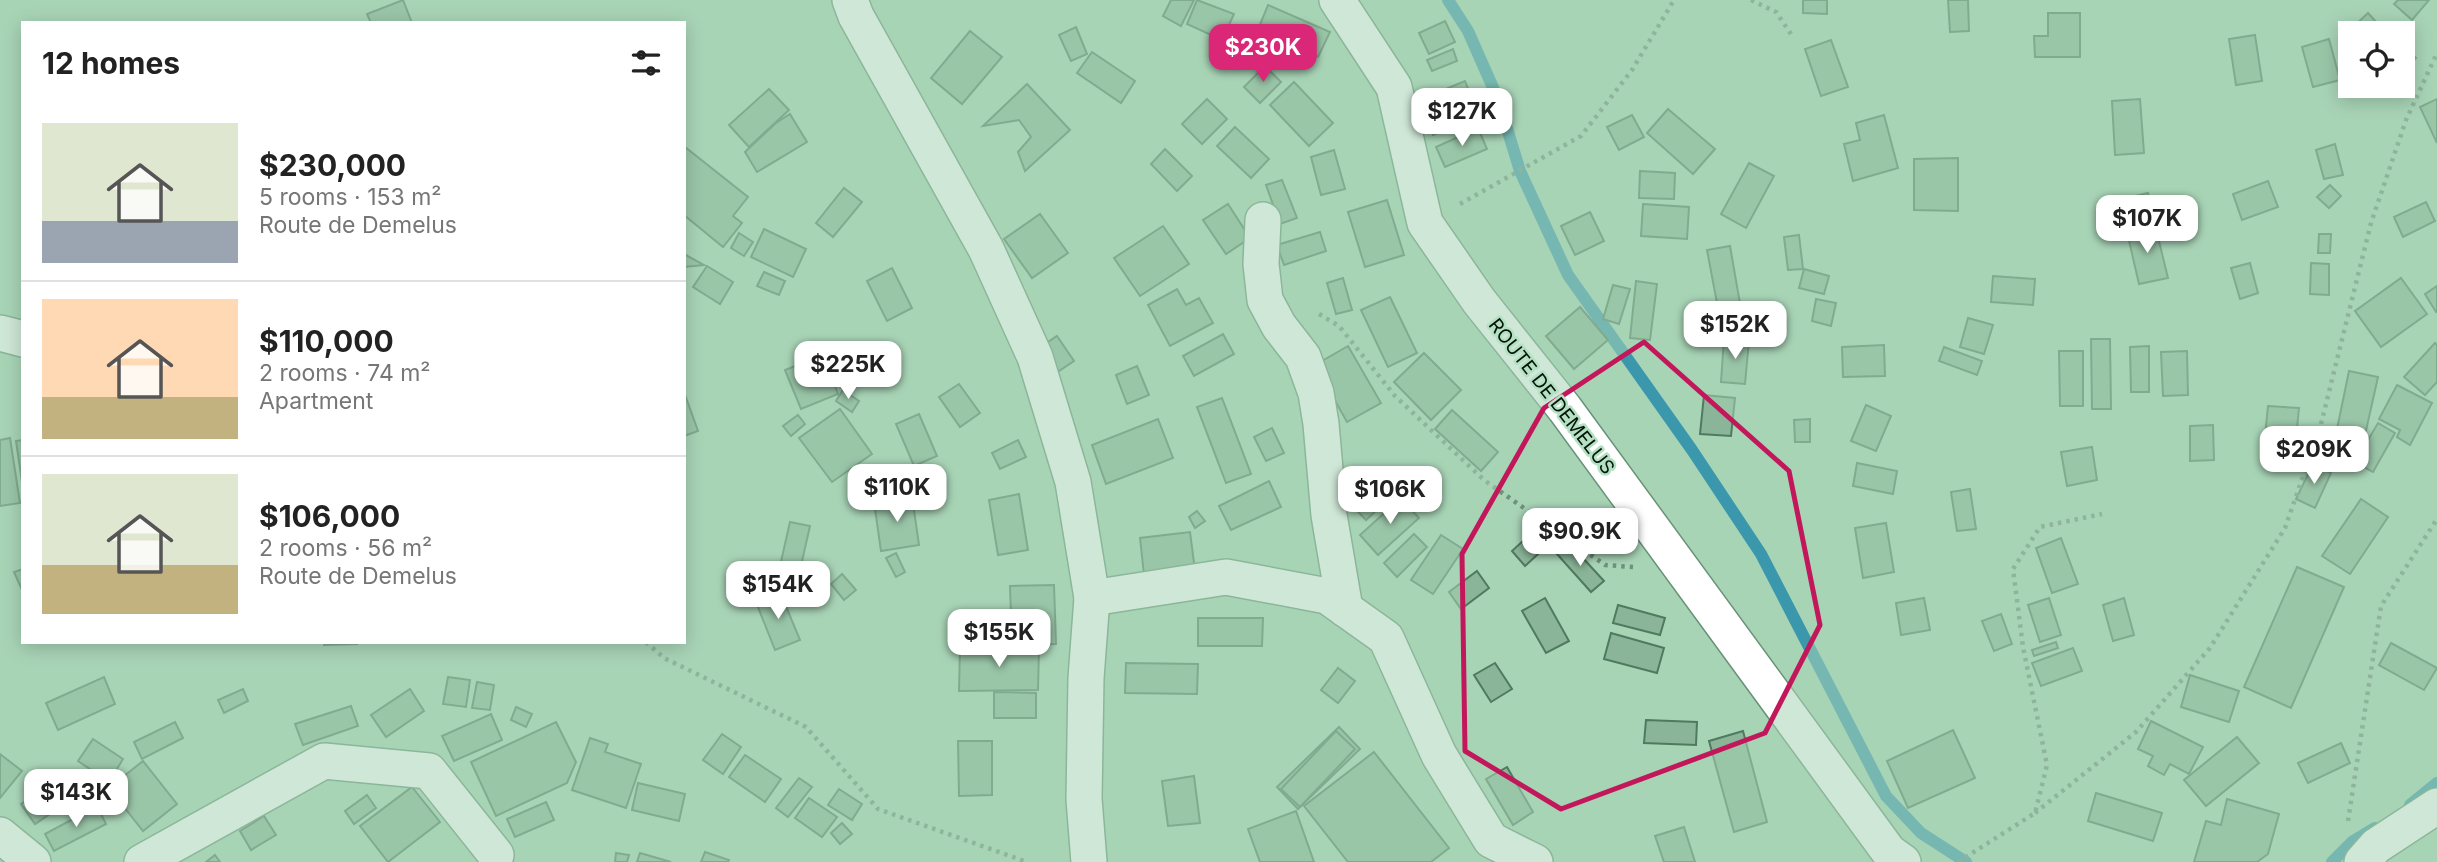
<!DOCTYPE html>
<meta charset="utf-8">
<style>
:root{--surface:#fff;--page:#f2f2f2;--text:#222;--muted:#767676;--line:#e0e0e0;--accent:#db2777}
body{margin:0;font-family:Inter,sans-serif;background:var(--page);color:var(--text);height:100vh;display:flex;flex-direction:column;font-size:26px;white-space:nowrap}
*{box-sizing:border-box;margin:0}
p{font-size:23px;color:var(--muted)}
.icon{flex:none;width:38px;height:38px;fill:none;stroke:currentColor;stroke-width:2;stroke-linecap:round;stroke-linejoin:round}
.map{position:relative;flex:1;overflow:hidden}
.details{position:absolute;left:21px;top:21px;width:665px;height:623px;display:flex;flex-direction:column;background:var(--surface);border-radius:0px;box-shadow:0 4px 18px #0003}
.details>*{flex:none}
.tools{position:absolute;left:2338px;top:21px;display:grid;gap:14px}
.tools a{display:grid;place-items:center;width:77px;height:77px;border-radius:0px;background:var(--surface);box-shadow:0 4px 18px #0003;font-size:35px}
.price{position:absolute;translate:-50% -60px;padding:0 16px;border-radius:14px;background:#fff;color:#222;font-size:23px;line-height:46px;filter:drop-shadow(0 2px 4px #0008)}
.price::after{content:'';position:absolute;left:50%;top:42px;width:21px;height:16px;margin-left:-10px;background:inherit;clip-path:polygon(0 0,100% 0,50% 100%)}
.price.selected{background:var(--accent);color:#fff}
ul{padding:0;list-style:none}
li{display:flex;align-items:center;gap:21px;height:175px;padding:0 21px}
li+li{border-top:2px solid var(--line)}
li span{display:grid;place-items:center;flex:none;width:196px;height:140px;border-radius:0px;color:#555}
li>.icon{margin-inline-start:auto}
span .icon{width:84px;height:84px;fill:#fffc;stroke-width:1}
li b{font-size:30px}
h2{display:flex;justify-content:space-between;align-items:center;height:84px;padding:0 21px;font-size:30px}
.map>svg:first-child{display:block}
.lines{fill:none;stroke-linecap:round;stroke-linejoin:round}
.stream{stroke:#3b97ac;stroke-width:12}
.building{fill:#8ab598;stroke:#507a5f;stroke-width:2}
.street-casing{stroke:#699377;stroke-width:38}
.path{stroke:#6f917a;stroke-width:4.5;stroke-dasharray:3.5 5;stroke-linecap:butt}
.street{stroke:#fff;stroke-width:35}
.marked{fill:none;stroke:#c2185b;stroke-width:5;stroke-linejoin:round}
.labels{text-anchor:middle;stroke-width:5;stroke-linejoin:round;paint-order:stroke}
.street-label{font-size:19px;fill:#05140a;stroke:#b4e1c3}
</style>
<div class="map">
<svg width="2437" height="862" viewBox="0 0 2437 862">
<rect width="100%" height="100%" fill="#a8d4b6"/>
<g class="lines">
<g class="stream">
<path d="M 1448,0 L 1468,31 L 1498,99 L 1520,171 L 1568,275 L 1692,450 L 1761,554 L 1886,796 L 1921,833 L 1966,862"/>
<path d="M 2410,805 L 2437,783"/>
<path d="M 2332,862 L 2352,842 L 2375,828"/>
</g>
</g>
<g class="building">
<path d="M 403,0 L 412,23 L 371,23 L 367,14 Z"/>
<path d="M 1171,0 L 1194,0 L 1181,26 L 1163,16 Z"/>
<path d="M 1197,0 L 1234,14 L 1222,40 L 1187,24 Z"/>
<path d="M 1803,0 L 1827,0 L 1827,14 L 1803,13 Z"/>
<path d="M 1948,0 L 1968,0 L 1969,31 L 1950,32 Z"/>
<path d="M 2398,0 L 2429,0 L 2412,20 L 2394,4 Z"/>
<path d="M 1268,5 L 1330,32 L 1318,57 L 1257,32 Z"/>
<path d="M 2048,13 L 2080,13 L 2080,57 L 2035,57 L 2034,36 L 2048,36 Z"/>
<path d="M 2368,13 L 2378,24 L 2367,33 L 2353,33 L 2350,30 Z"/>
<path d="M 1445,21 L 1455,42 L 1429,54 L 1419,33 Z"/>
<path d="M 2384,25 L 2392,33 L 2375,33 Z"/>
<path d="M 1076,27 L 1087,54 L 1071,61 L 1059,35 Z"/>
<path d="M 970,31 L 1002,57 L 962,104 L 931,78 Z"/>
<path d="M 2255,35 L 2262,81 L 2236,85 L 2229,39 Z"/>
<path d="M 2329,39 L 2340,80 L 2313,87 L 2302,47 Z"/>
<path d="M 1831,40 L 1848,87 L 1821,96 L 1805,49 Z"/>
<path d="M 2403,44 L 2416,58 L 2403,70 Z"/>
<path d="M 1453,49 L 1457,61 L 1432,71 L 1427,60 Z"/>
<path d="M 1092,52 L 1135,81 L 1121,103 L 1077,73 Z"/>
<path d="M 1265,66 L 1281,82 L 1260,103 L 1244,87 Z"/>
<path d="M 1465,81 L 1479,116 L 1433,135 L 1419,100 Z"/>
<path d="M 1294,82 L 1333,123 L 1309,146 L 1270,105 Z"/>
<path d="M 1027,84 L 1070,130 L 1025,171 L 1018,152 L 1031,137 L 1019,120 L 983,126 Z"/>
<path d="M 769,89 L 789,110 L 749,147 L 729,125 Z"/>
<path d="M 1207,99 L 1227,119 L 1202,144 L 1182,124 Z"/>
<path d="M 2140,99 L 2144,153 L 2115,155 L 2112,101 Z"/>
<path d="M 2437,99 L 2437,143 L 2420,107 Z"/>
<path d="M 1668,109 L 1715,149 L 1693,174 L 1647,133 Z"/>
<path d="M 790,114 L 807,142 L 757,172 L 745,152 L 776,123 Z"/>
<path d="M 1632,115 L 1644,137 L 1619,150 L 1607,127 Z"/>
<path d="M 1884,115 L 1898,168 L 1853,181 L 1844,144 L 1860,140 L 1856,123 Z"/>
<path d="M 1235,127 L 1269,159 L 1251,178 L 1217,146 Z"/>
<path d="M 1478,128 L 1487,149 L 1445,167 L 1436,147 Z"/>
<path d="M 2335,144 L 2343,175 L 2324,179 L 2316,150 Z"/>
<path d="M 685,147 L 748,197 L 733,216 L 742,223 L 723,247 L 684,215 Z"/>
<path d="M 1165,149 L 1192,176 L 1177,191 L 1151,164 Z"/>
<path d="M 1334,150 L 1345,189 L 1321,195 L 1311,157 Z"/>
<path d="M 1958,158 L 1958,211 L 1914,210 L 1914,159 Z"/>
<path d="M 1749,163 L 1774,176 L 1746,228 L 1721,214 Z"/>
<path d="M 1640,171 L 1675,173 L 1674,199 L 1639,198 Z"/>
<path d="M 1282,180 L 1297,218 L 1280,224 L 1266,185 Z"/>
<path d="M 2268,181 L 2278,207 L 2242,220 L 2233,194 Z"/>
<path d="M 2330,185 L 2341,196 L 2329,208 L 2317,197 Z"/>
<path d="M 844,188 L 862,202 L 833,237 L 816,223 Z"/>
<path d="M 2148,193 L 2152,207 L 2127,215 L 2123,199 Z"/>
<path d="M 1387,200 L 1404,255 L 1365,267 L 1348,212 Z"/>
<path d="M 2426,202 L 2435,221 L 2403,237 L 2394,217 Z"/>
<path d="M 1228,204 L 1250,238 L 1226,254 L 1203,220 Z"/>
<path d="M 1643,204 L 1689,207 L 1687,239 L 1641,236 Z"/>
<path d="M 1590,212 L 1604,241 L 1575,255 L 1561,226 Z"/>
<path d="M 1040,214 L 1068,253 L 1032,278 L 1004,239 Z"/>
<path d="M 2155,225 L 2168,278 L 2139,284 L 2127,232 Z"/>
<path d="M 1163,226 L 1189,264 L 1140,296 L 1114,258 Z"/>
<path d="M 764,229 L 806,249 L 793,277 L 751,257 Z"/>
<path d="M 1320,232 L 1326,251 L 1284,265 L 1277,245 Z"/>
<path d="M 739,233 L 753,242 L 744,256 L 731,248 Z"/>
<path d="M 2319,234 L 2331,234 L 2330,253 L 2318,253 Z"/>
<path d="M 1799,235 L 1803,269 L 1788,270 L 1784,237 Z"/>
<path d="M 1730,246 L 1742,315 L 1720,319 L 1707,250 Z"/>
<path d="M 684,254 L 704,265 L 684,267 Z"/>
<path d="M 2250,263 L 2258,293 L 2240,299 L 2231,268 Z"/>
<path d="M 2311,263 L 2329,264 L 2329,295 L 2310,294 Z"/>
<path d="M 707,266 L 733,282 L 720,304 L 693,287 Z"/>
<path d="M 892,268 L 912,308 L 887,321 L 867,281 Z"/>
<path d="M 1804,269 L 1829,276 L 1824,294 L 1799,288 Z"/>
<path d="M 764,272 L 785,281 L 779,295 L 757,286 Z"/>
<path d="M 1993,276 L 2035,279 L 2033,305 L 1991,302 Z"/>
<path d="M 1343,278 L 1352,310 L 1336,314 L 1327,283 Z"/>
<path d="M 2401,278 L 2427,314 L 2381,347 L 2355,311 Z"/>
<path d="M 1636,281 L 1657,284 L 1650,340 L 1630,338 Z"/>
<path d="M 1613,285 L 1630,289 L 1619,324 L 1603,319 Z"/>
<path d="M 2437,286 L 2437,311 L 2436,312 L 2425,294 Z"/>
<path d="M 1177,289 L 1186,305 L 1199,298 L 1213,323 L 1170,346 L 1148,305 Z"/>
<path d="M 1390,297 L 1417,353 L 1388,367 L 1361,310 Z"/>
<path d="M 1816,299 L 1836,303 L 1831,326 L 1812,321 Z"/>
<path d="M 1580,307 L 1608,340 L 1574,369 L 1546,336 Z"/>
<path d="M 1968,318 L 1993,325 L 1984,354 L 1960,347 Z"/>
<path d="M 1223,334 L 1234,354 L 1194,376 L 1183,356 Z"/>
<path d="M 1057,336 L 1074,361 L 1056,373 L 1039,348 Z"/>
<path d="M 1724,338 L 1749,340 L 1745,384 L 1721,382 Z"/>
<path d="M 2091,339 L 2110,339 L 2111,409 L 2092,409 Z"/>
<path d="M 2435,343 L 2437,345 L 2437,382 L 2425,395 L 2404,377 Z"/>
<path d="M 1884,345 L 1885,376 L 1843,377 L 1842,347 Z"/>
<path d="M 1348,346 L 1381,403 L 1347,422 L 1315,365 Z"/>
<path d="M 2149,346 L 2149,392 L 2131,392 L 2130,347 Z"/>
<path d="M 1944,347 L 1982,361 L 1977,375 L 1939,361 Z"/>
<path d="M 2059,351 L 2083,351 L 2083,406 L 2060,406 Z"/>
<path d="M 2187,351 L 2188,395 L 2163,396 L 2161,352 Z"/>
<path d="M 1424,353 L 1461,390 L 1431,420 L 1394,382 Z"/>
<path d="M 823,355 L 838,394 L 801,409 L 785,370 Z"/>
<path d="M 1137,366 L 1149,395 L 1127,404 L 1116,375 Z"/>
<path d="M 2349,371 L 2378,377 L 2365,435 L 2337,429 Z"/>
<path d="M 959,384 L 980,413 L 960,427 L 939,397 Z"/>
<path d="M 2397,385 L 2432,403 L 2410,445 L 2397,437 L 2400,430 L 2379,419 Z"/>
<path d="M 843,390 L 859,401 L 852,412 L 836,401 Z"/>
<path d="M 684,392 L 698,431 L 684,436 Z"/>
<path d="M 1704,395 L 1735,398 L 1731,436 L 1700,434 Z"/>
<path d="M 1222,398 L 1251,474 L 1226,483 L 1197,407 Z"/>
<path d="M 1866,405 L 1891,416 L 1876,451 L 1851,441 Z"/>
<path d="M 2268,406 L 2299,408 L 2295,448 L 2264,446 Z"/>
<path d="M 840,409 L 872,454 L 832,482 L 799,438 Z"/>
<path d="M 1452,410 L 1498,452 L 1481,471 L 1435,429 Z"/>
<path d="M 919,414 L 937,456 L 914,466 L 896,424 Z"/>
<path d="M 798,415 L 805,424 L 791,436 L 783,426 Z"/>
<path d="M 1158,419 L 1173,458 L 1106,484 L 1092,445 Z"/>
<path d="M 1810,419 L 1810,442 L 1795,442 L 1794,420 Z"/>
<path d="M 2378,423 L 2395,433 L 2373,472 L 2355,462 Z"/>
<path d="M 2213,425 L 2214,460 L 2190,461 L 2190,426 Z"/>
<path d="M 1272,428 L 1284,453 L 1266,461 L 1254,437 Z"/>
<path d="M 10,438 L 20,503 L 0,506 L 0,440 Z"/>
<path d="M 23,440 L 23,488 L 16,441 Z"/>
<path d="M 1018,440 L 1026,457 L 1000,469 L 992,453 Z"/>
<path d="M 2092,447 L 2097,480 L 2067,486 L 2061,452 Z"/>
<path d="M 1857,463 L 1897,471 L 1893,494 L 1853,486 Z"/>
<path d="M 2313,464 L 2331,473 L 2315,508 L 2296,499 Z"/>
<path d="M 1367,468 L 1381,482 L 1369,493 L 1381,506 L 1366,520 L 1340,493 Z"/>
<path d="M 1269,481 L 1281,507 L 1231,530 L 1219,506 Z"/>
<path d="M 1970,489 L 1976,529 L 1957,531 L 1951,492 Z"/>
<path d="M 1019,494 L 1028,550 L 998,555 L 989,500 Z"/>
<path d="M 912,496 L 919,545 L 881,551 L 874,502 Z"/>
<path d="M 1401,498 L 1419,518 L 1378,555 L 1360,535 Z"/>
<path d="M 2361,499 L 2388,517 L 2350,574 L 2322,556 Z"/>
<path d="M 1197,511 L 1205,521 L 1195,528 L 1189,517 Z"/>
<path d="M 790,522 L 810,526 L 800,570 L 780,566 Z"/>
<path d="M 1886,523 L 1894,572 L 1863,578 L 1855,528 Z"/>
<path d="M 1537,528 L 1550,543 L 1525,566 L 1512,551 Z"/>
<path d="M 1190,532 L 1196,578 L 1145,584 L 1140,538 Z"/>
<path d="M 1414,534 L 1427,547 L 1397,577 L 1384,563 Z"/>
<path d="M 1441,535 L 1463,549 L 1433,594 L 1411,580 Z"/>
<path d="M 2061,538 L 2078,584 L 2052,593 L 2036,548 Z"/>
<path d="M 1569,543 L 1604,581 L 1591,592 L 1557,554 Z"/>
<path d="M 896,553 L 905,572 L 896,577 L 886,558 Z"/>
<path d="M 2297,567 L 2344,587 L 2291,708 L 2244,687 Z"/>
<path d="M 23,569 L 23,592 L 14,572 Z"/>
<path d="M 1477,571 L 1489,588 L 1461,609 L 1449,592 Z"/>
<path d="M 842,574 L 856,590 L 844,600 L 831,584 Z"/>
<path d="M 1054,585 L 1056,644 L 1012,645 L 1010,586 Z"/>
<path d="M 780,592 L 800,640 L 775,650 L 756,602 Z"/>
<path d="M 1545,598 L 1569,641 L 1546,653 L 1522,611 Z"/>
<path d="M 1924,598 L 1930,630 L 1901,635 L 1896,603 Z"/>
<path d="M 2049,598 L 2061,635 L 2040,642 L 2028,605 Z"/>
<path d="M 2124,598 L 2134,635 L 2113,641 L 2103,605 Z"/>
<path d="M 1618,605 L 1665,618 L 1660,635 L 1613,623 Z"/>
<path d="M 2001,614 L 2012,644 L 1994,651 L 1982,621 Z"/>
<path d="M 1198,618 L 1263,618 L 1262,646 L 1198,646 Z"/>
<path d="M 1611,633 L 1664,648 L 1657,673 L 1604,659 Z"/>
<path d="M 324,642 L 357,642 L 357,644 L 324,645 Z"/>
<path d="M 2056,642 L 2058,648 L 2034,656 L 2032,650 Z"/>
<path d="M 2391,643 L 2437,668 L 2424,690 L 2379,665 Z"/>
<path d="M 960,647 L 1039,647 L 1038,690 L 959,691 Z"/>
<path d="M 2073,648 L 2082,671 L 2041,686 L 2032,663 Z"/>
<path d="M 1126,663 L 1198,664 L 1197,694 L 1125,693 Z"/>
<path d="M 1495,663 L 1512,689 L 1491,702 L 1474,675 Z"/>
<path d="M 1338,668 L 1355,681 L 1338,703 L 1321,690 Z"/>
<path d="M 2190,675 L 2239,691 L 2229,722 L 2181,707 Z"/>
<path d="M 104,677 L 115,704 L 58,730 L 46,703 Z"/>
<path d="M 448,677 L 470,680 L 466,707 L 443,704 Z"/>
<path d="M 477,682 L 494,685 L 490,710 L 472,708 Z"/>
<path d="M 243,689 L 248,701 L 224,713 L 218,700 Z"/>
<path d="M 410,689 L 424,711 L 386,737 L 371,715 Z"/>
<path d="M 994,692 L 1036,693 L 1036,718 L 994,718 Z"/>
<path d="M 351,706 L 358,726 L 303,745 L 295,724 Z"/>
<path d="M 516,707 L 532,714 L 526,727 L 511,720 Z"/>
<path d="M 491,714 L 502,740 L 454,761 L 442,736 Z"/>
<path d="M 1646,720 L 1697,722 L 1696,745 L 1644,743 Z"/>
<path d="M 2151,721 L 2203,747 L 2189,774 L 2170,764 L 2164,775 L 2148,766 L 2153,756 L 2138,749 Z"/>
<path d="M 175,722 L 183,738 L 142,759 L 134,742 Z"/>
<path d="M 556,722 L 576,762 L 567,783 L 496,816 L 471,762 Z"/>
<path d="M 1339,727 L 1360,749 L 1298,809 L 1277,787 Z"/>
<path d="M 1953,730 L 1975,778 L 1908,808 L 1887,761 Z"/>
<path d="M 1336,731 L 1355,749 L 1300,807 L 1281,789 Z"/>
<path d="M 1743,731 L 1767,822 L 1734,832 L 1709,741 Z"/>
<path d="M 722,734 L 741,747 L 723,774 L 703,760 Z"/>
<path d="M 2237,737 L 2259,763 L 2206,806 L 2184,780 Z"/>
<path d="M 590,738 L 608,744 L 605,752 L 641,764 L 626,808 L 572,790 Z"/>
<path d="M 93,739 L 123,759 L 109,782 L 78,761 Z"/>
<path d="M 958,741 L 992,741 L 992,795 L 959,796 Z"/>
<path d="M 2341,743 L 2350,763 L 2308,783 L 2298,763 Z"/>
<path d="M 1374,752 L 1449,848 L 1431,862 L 1348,862 L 1304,806 Z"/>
<path d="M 0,754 L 22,771 L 0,798 Z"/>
<path d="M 745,755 L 781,779 L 765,802 L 729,777 Z"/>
<path d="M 143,761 L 177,804 L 143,831 L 109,788 Z"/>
<path d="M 1507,767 L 1533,812 L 1513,825 L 1486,779 Z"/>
<path d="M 1194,776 L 1200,823 L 1168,826 L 1162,781 Z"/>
<path d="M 799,778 L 812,787 L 788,817 L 776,808 Z"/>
<path d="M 58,780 L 72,799 L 35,824 L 21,804 Z"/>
<path d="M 638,783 L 685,794 L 679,821 L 632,810 Z"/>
<path d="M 412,787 L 440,822 L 388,862 L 360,826 Z"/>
<path d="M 839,789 L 862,804 L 852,820 L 828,805 Z"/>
<path d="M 2096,793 L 2162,813 L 2153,841 L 2088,821 Z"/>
<path d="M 367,795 L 376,808 L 354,824 L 345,811 Z"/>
<path d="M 809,798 L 837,817 L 822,837 L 795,818 Z"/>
<path d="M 2227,799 L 2279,814 L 2268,854 L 2257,862 L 2194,862 L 2206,821 L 2221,825 Z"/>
<path d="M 546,802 L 554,820 L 515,837 L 507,819 Z"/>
<path d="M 97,806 L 106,824 L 54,851 L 45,834 Z"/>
<path d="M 1296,811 L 1314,862 L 1260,862 L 1248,829 Z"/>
<path d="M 264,816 L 276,835 L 251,850 L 240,831 Z"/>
<path d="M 842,823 L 852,834 L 840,844 L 831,833 Z"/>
<path d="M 1684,827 L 1695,862 L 1664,862 L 1655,836 Z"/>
<path d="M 705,852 L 729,860 L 728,862 L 701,862 Z"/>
<path d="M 616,853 L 629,855 L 627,862 L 615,862 Z"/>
<path d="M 640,853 L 671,862 L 637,862 Z"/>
<path d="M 215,855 L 220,862 L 206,862 Z"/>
</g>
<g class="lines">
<g class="street-casing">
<g id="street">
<path d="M 850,0 L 856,16 L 986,249 L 1035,357 L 1073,482 L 1092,598 L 1086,678 L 1084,799 L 1089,862"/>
<path d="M 1337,0 L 1394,87 L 1425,223 L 1479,301 L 1565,409 L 1889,852 L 1903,862"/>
<path d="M 1263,220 L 1261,264 L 1265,300 L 1279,326 L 1303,357 L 1316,393 L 1321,424 L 1329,515 L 1345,609"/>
<path d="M 0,333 L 23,339"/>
<path d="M 1092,598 L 1226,577 L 1327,596 L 1386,638 L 1439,755 L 1491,840 L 1535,862"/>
<path d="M 0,835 L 33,862"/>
<path d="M 142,862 L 324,761 L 429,771 L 496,855"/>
<path d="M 2362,862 L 2376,846 L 2437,806"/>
</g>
</g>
<g class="path">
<path d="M 1751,0 L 1776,12 L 1791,34"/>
<path d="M 1460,204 L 1581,136 L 1632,70 L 1674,0"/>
<path d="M 1319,314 L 1339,326 L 1395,396 L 1484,480 L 1605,565 L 1633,567"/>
<path d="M 646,642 L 664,658 L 806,727 L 878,809 L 1027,862"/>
<path d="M 2035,813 L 2136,732 L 2210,648 L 2285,528 L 2320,428 L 2371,223 L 2406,120 L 2437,53"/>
<path d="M 2348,821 L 2381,606 L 2437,519"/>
<path d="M 1958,862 L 2035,813 L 2047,765 L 2023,647 L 2013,569 L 2040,527 L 2102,514"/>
</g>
<use href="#street" class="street"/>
</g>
<path d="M0 0H2437V862H0ZM 1644,342 L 1789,471 L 1820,625 L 1765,733 L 1561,809 L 1465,751 L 1462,554 L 1544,408 Z" fill="#a8d4b6" fill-opacity=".55" fill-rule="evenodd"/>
<path class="marked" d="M 1644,342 L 1789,471 L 1820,625 L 1765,733 L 1561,809 L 1465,751 L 1462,554 L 1544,408 Z"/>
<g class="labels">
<g class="street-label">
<text transform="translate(1552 396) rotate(52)" y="7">ROUTE DE DEMELUS</text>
</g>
</g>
</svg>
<div class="tools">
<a><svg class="icon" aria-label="locate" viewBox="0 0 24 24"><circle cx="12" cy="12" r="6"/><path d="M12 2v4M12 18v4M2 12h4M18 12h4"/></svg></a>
</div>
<b class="price selected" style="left:1263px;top:84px">$230K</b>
<b class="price" style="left:1462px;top:148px">$127K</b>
<b class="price" style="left:2147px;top:255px">$107K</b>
<b class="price" style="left:1735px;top:361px">$152K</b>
<b class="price" style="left:848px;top:401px">$225K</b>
<b class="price" style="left:2314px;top:486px">$209K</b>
<b class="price" style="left:897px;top:524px">$110K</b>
<b class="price" style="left:1390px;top:526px">$106K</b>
<b class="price" style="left:1580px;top:568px">$90.9K</b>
<b class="price" style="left:778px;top:621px">$154K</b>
<b class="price" style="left:999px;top:669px">$155K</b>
<b class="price" style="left:76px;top:829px">$143K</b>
<section class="details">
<h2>12 homes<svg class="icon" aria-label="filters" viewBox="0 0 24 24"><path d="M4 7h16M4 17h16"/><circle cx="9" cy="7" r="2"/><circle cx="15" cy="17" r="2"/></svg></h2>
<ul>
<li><span style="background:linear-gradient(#dfe7d0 70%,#9aa5b1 0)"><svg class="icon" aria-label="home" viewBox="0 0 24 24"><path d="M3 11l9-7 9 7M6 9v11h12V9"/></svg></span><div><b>$230,000</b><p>5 rooms · 153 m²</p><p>Route de Demelus</p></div></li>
<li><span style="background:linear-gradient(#ffd9b3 70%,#c2b280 0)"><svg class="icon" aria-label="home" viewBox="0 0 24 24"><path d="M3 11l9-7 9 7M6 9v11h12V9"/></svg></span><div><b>$110,000</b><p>2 rooms · 74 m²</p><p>Apartment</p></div></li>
<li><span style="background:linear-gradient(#dfe7d0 65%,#c2b280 0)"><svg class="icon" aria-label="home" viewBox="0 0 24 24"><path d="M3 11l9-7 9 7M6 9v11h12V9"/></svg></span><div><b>$106,000</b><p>2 rooms · 56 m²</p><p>Route de Demelus</p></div></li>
</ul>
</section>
</div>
